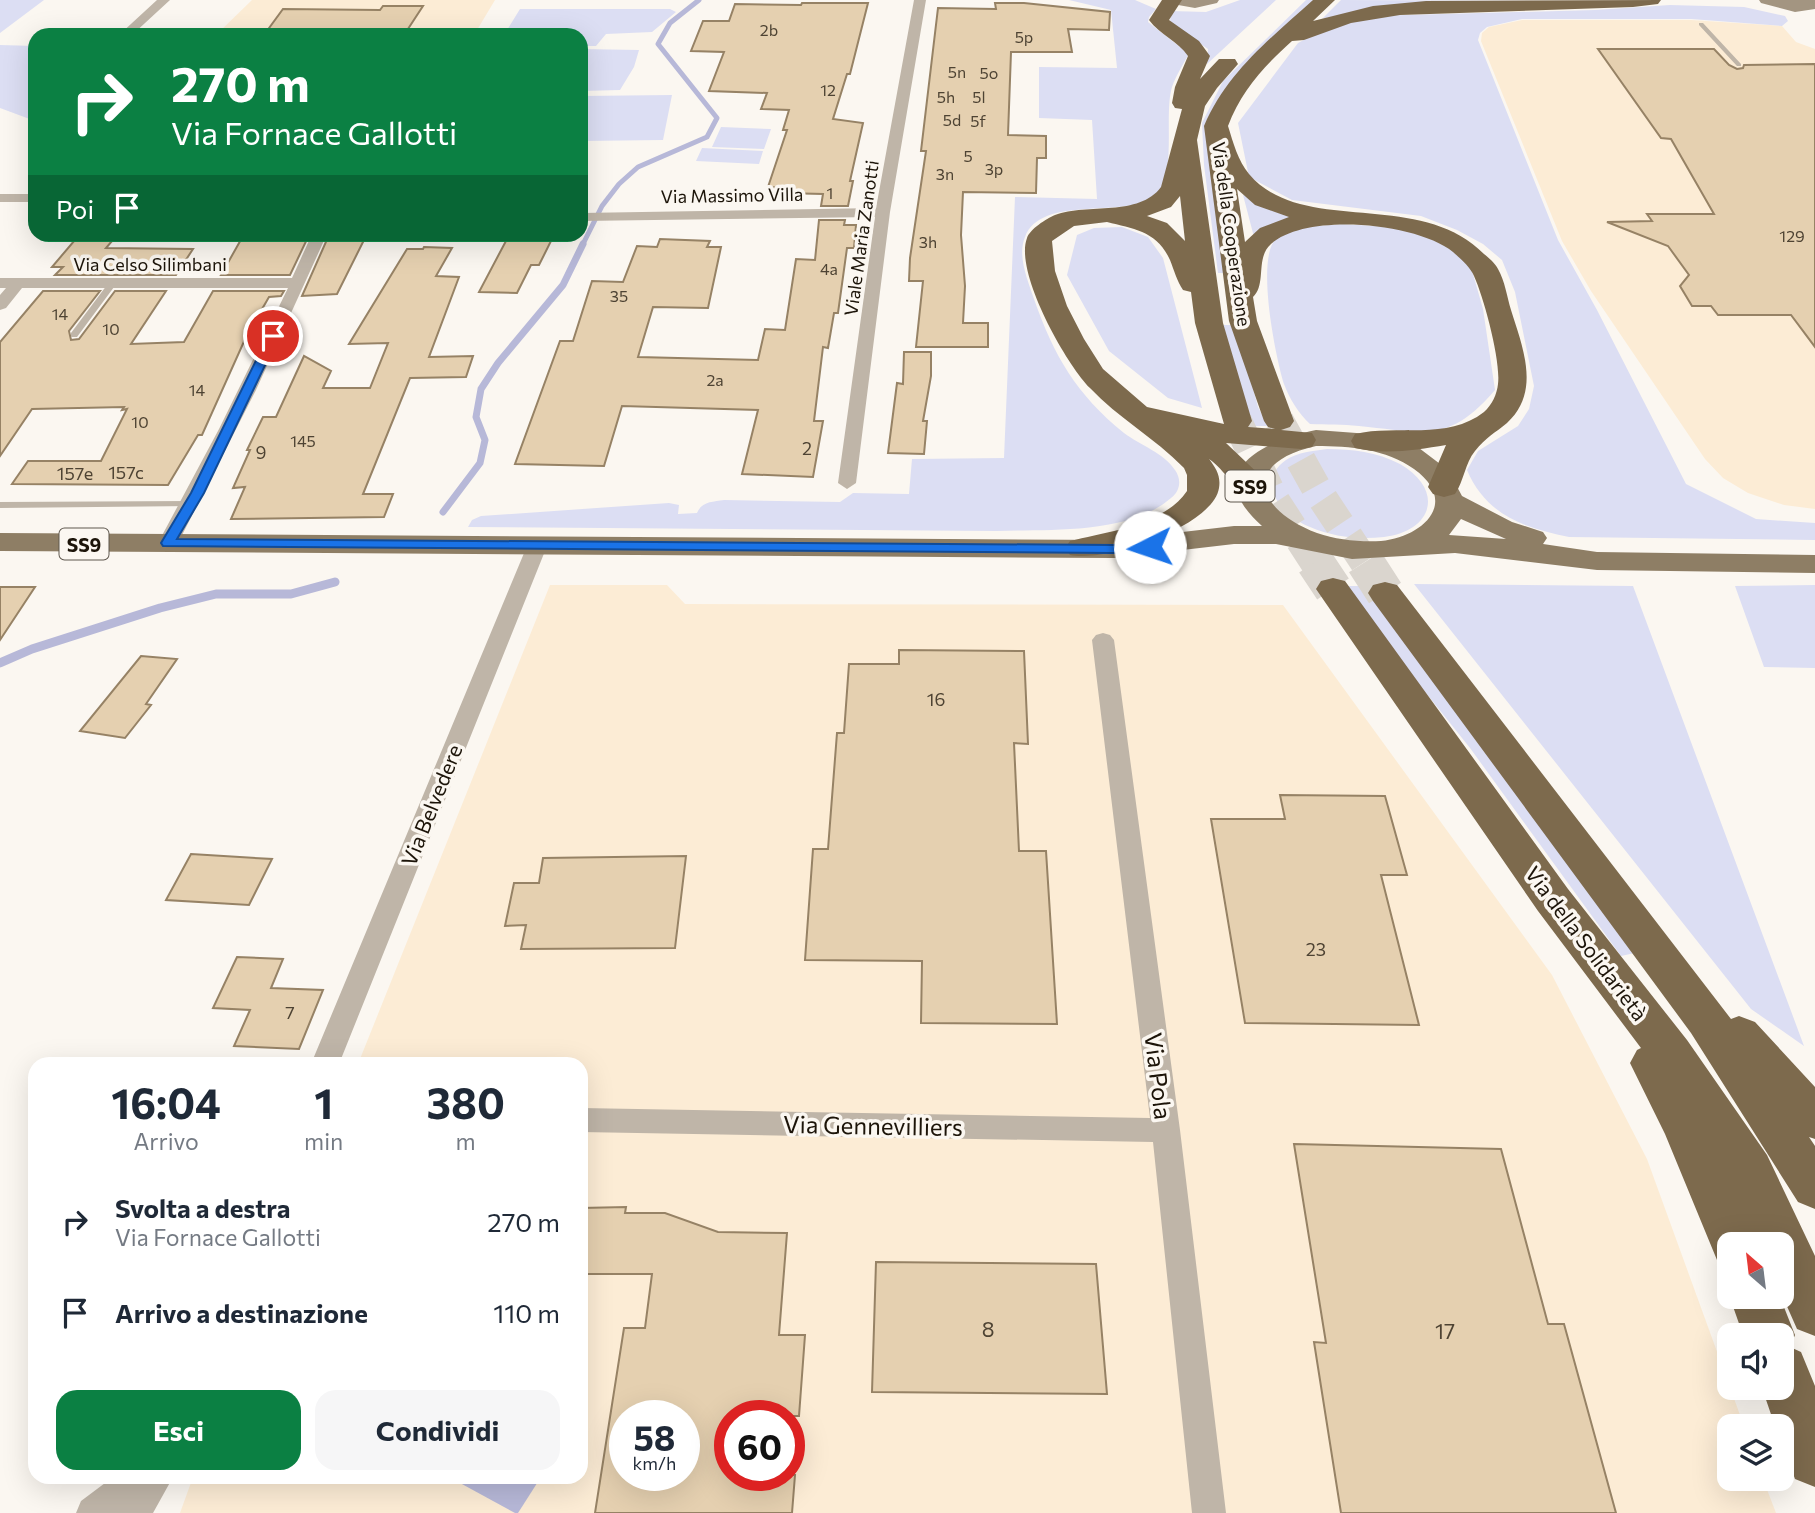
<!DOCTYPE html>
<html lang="it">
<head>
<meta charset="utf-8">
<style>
  body { margin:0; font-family:Commissioner,sans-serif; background:#f6f6f7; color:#1f2937; height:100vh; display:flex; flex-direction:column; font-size:26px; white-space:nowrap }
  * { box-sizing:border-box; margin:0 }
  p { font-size:23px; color:#747a83 }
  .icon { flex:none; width:38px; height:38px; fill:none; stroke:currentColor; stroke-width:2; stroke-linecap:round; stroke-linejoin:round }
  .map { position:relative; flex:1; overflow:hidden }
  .sheet { position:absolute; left:28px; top:1057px; width:560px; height:427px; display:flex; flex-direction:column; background:#fff; border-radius:21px; box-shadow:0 7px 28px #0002 }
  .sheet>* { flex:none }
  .banner { position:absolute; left:28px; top:28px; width:560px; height:214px; border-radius:21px; box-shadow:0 7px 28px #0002; background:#0b8043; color:#fff; overflow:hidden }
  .needle { width:46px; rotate:332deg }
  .fabs { position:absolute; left:1717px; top:1232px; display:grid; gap:14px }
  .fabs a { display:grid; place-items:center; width:77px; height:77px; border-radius:14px; background:#fff; box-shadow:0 7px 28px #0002; font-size:35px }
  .speed { position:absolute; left:609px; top:1400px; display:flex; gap:14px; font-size:35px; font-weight:700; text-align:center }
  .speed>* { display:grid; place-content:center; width:91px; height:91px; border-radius:50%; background:#fff; box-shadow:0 7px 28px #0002; line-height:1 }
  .speed small { font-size:18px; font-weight:400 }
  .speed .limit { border:10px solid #d22; background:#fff; color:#111 }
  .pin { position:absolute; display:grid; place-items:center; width:60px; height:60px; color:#fff; margin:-30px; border:4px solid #fff; border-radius:50%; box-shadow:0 2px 7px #0007 }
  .me { position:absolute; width:77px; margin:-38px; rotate:266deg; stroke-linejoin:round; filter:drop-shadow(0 0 5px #0008) }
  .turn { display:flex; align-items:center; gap:24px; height:147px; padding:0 28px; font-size:32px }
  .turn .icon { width:91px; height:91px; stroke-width:2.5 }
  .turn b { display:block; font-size:49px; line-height:60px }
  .then { display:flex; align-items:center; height:66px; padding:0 28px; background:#0003; gap:14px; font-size:26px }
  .eta { display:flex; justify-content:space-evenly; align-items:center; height:119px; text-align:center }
  .eta b { font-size:42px; font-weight:700; line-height:49px }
  .primary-button { display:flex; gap:14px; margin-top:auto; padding:14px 28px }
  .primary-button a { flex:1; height:80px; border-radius:21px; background:#0b8043; color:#fff; font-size:28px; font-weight:700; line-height:80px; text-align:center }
  .primary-button a+a { background:#f6f6f7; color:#1f2937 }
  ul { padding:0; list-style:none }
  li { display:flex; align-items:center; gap:21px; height:91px; padding:0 28px }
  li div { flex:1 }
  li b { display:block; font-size:26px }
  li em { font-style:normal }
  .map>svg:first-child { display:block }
  .built { fill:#fcecd5; fill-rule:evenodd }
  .green { fill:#dcdef3 }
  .water { fill:#b7b8d8 }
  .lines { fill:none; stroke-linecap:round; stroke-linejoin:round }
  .stream-far2 { stroke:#b7b8d8; stroke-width:5 }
  .stream-far1 { stroke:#b7b8d8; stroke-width:7 }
  .stream { stroke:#b7b8d8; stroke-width:9 }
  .building { fill:#e5d0b0; stroke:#968265; stroke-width:2; fill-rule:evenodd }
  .highway-tunnel-far1 { stroke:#dad5ce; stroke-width:30; stroke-dasharray:30 15; stroke-linecap:butt }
  .highway-tunnel { stroke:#dad5ce; stroke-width:38; stroke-dasharray:38 19; stroke-linecap:butt }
  .lane { fill:#bfb5a8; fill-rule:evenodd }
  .street { fill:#bfb5a8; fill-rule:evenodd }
  .secondary { fill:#a39581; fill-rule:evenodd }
  .primary { fill:#8e7e65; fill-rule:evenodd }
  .highway { fill:#7d6a4d; fill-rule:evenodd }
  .route { fill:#1a73e8; stroke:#114b97; stroke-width:2 }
  .labels { text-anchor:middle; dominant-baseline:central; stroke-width:7; stroke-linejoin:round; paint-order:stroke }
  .far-number-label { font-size:16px; fill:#4e4333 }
  .far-street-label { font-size:18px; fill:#1c1409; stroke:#fbf7f1 }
  .number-label { font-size:18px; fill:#4e4333 }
  .shield { fill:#fbf7f1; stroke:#5f584f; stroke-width:2 }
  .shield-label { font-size:19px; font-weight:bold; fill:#1c1409 }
  .street-label { font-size:21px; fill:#1c1409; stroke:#fbf7f1 }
  .near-number-label { font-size:21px; fill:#4e4333 }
  .near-street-label { font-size:24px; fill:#1c1409; stroke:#fbf7f1 }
</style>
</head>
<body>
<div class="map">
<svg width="1815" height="1513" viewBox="0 0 1815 1513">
  <rect width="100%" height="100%" fill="#fbf7f1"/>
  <path class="built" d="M252,0H495L474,35H216Z
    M1522,20H1691L1782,26L1796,42L1815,49V509L1784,505L1748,493L1723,478L1705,459L1591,291L1562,241L1481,41L1482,33L1489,27Z
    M550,585H667L685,604L1283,605L1552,975L1647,1159L1744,1426H1729V1479H1763L1776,1513H180L193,1477H581V1064H358ZM625,1416H684V1475H625ZM730,1416H789V1475H730Z"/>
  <path class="green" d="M0,0H44L0,33Z
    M1069,0H1135L1156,9L1149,17L1148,22L1189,54C1183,64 1176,76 1172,87C1163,117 1179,180 1152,198C1121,218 1041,195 1025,237C1017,256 1028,281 1034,299C1054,356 1076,394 1124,433C1140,445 1164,453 1175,470C1182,480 1180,491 1171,498C1129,535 1049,529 997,531L468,527L472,520L481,516L669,503L679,505L678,514L697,513C702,501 713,502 724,500L840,502L853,493L909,494L912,459L1004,458L1015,197L1097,199L1092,120L1039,118V67L1117,68L1111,10Z
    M1240,0H1276L1207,64L1208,49L1170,23L1171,11L1206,12Z
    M1306,0H1314L1217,104L1227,273H1218L1204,165L1202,123L1223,81Z
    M1341,0L1572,1L1379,7L1322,19Z
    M1670,5L1744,7L1785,16L1788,21L1782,26L1691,19H1522L1487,27L1480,33L1478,40L1558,240L1597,310L1686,484L1756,519L1815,523V540L1569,537C1524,528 1486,515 1467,470L1478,451L1518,426L1529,409L1534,386L1515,292L1502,260L1483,244L1457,230L1421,216L1292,200L1249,177L1238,123L1298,43L1330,26L1368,16L1595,10Z
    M520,9H670L676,12L652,32L606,34L596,46H581V35H504Z
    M0,45L35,46V121L0,108Z
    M581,49L639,50L634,67L620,90L581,91Z
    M672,95L663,140L581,141V96Z
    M721,127L771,129L764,149L712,147Z
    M702,148L763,151L759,164L696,161Z
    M1243,195L1276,208L1307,217L1254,237Z
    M1342,224L1408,228L1454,249L1471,267L1483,309L1495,390C1448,445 1423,432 1359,426C1343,424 1326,425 1310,424C1299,414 1289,398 1284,384C1276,359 1254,253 1278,237C1296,225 1322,226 1342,224Z
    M1122,227L1148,237L1163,258L1202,408L1168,398L1109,351L1067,275L1077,235L1094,228Z
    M1223,325H1236L1258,407L1268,426H1255L1244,407Z
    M1327,449C1352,449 1377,452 1400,464C1445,490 1433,531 1384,537C1359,540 1334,537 1310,527C1284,517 1253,483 1286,460C1298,452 1313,451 1327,449Z
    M1414,584L1633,586L1804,1046L1751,1009Z
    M1815,585V668L1764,667L1735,586Z
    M1344,586H1371L1389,615L1639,952L1621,956L1470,748L1366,618Z"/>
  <path class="water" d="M449,1477H541L518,1513H515Z"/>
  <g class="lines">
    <path class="stream-far2" d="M582,246L602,206L619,184L638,167L707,137L717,118L658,44L670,23L699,0"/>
    <path class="stream-far1" d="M443,512L480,463L485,440L476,417L481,389L498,363L563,285L583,244"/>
    <path class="stream" d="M0,663L32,649L160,608L216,594H291L335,582"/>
  </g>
  <path class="building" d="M802,3H868L850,74H847L833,119L863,123L850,181H853L848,206H821L823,194L783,193L785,188L768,187L787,130H783L789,110L761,109L767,93L709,91L724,52L691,51L703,21H729L735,4L801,5Z
    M995,3H1024L1110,12L1109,30L1068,29L1072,52H1011L1008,135L1046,136V158H1037L1036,193L963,192L961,235L965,286L963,323H988V347H916L923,281H909L910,258L926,151H921L938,8L996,9Z
    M383,6H423L404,35H264L283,9L380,10Z
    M1598,49H1714L1729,65L1737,69L1743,68L1744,65L1815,64V347L1791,315H1718L1711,306H1692L1680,286L1689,275L1668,246L1607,222L1652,221L1647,214H1714L1671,139L1661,138Z
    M819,220H845L844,225H856L854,248H847L838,313H834L828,348L823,347L814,421H823L813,477L742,474L758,410L622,406L604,466L515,464L560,341H573L592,281L623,282L637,246L657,247L660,239L710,241L707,247H721L708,308L653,307L638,357L758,360L765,329L785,330L796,259L815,260Z
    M80,234H118L106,248L193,249L176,275H55L63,267H52Z
    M367,234L337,294L302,296L329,235Z
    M309,235L290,275H221L243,236Z
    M507,239L551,241L539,265H531L517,293L479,292Z
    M424,247L452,248L436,276L459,277L429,357L473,356L466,377L410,378L363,494H393L384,517L231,519L245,487L233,488L250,450H247L263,417H276L304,356L331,371L323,388H370L388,343L349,344L407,249H423Z
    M43,291H100L69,331L71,340L79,339L115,291H166L131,344L184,342L213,291H284L281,296L269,297L246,337L202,435H198L168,485L12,484L28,461H101L127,409L122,410L124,407L32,409L0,456V342Z
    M904,352H931V376L923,421H927L924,454L888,453L897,383L903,384Z
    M0,587H35L0,640Z
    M899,650L1024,651L1028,744L1014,743L1019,851H1046L1057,1024L921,1023L922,961L805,960L813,849H828L837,733H844L849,664H899Z
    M141,656L177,659L146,704L151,705L125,738L80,731Z
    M1280,795L1385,796L1407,875H1381L1419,1025L1245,1023L1211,819H1285Z
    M191,854L272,859L249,905L166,900Z
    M686,856L675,948L521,949L526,925L505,926L514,883H539L543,858Z
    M237,957L283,959L271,988L323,990L299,1049L234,1046L250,1010L213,1008Z
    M1294,1144L1501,1149L1548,1324H1564L1616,1513H1341L1314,1342L1326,1343Z
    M626,1207L625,1213H665L718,1232L787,1233L779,1335H805L799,1416H730V1475H795L792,1513H595L624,1328H645L652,1274H581V1208ZM625,1416H684V1475H625Z
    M876,1262L1096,1264L1107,1394L872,1392Z"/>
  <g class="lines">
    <path class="highway-tunnel-far1" d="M1237,421L1273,498L1316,564
      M1279,421L1319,493L1366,564"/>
    <path class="highway-tunnel" d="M1315,562L1333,589
      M1365,562L1385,593"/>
    <path class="lane" d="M1699,23H1703L1741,64V66H1737L1699,25Z
      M110,281L117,283L77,337H71V333Z
      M190,501L194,504L193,506L0,508V502Z"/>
    <path class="street" d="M157,0H170L132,35H119Z
      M914,0H926L890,212L856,483L847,489L838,483L875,217L581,221V213L876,208Z
      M0,194H35V202H0Z
      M312,234H327L256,390L178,543L175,547H161L158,543L219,429L288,288H22L6,308L0,310V295L6,288H0V278H292Z
      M537,540L544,542L547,546L339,1064H311L527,546L530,542Z
      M1103,633L1110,635L1114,640L1180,1130L1226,1513H1192L1153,1142L581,1132V1108L1150,1118L1092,640L1096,635Z
      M113,1477H173L153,1513H76L81,1501Z"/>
    <path class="secondary" d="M1165,0H1219L1217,3L1195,8L1167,3Z
      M1759,0H1815V9L1795,12L1761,3Z"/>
    <path class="primary" d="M1316,430L1370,434L1419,448L1448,470L1462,496L1512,522L1543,532L1547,538L1543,544L1597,552L1815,555V573L1597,570L1455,553L1352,559L1276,544H1234L1114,558L0,551V533L1114,540L1234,526H1262C1200,471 1263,441 1316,430ZM1316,446C1350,446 1386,449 1414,469C1460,502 1423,537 1381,541C1359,542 1337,540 1317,533C1256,510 1240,463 1316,446ZM1461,519L1506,539L1449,535Z"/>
    <path class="highway" d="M1162,0H1182L1169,20L1199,41L1210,56L1200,79L1219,59H1235L1238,64L1217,88L1205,106L1197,140L1223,323L1252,421L1248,427L1275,429L1268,427L1264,421L1229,321L1204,126C1227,72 1271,38 1313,0H1335L1313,21L1373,6L1426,1L1661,0L1658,4L1633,7L1400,15L1351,23L1304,40L1292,41C1264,66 1241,91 1228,126C1233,142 1238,161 1249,174C1302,237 1419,188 1484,254C1489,258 1495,263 1498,269C1505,281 1507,297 1511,310C1523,348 1541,392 1507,423C1495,433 1486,437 1475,451C1465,463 1464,481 1455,494L1444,497L1433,494L1428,487L1446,445C1417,450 1384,455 1355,448L1351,441L1355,434C1397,424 1447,441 1484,412C1492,405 1497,394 1498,384C1501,361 1484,298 1474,276C1471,268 1460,258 1453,252C1417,223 1307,212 1271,244C1255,258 1267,284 1253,297L1257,321L1294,421L1290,427L1281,430L1312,433L1316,440L1312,447L1301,449L1226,443L1266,481L1261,488C1233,495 1229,473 1209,459C1216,468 1221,476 1219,488C1213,527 1103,563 1070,555L1065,548L1070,541C1107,532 1164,525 1187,491V475L1184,468C1155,438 1118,418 1090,388C1066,364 1014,272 1027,238C1030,229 1046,219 1055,215C1088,203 1139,217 1161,187L1182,109L1175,108L1172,103L1175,87L1188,56C1178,41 1160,35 1149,20ZM1237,189L1255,205L1289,217L1260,228L1245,242ZM1180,196L1185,241L1167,223L1147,216L1171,207ZM1107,222C1134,229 1157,231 1170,260C1174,270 1177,281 1183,290L1191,292L1195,323L1224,424L1147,407L1103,369L1084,339L1067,306L1055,271L1052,241L1074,226Z
      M1333,578L1345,581L1568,889L1687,1040L1767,1155L1815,1256V1336L1797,1329L1782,1295V1244H1729V1265L1717,1260L1665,1134L1630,1063L1637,1050L1641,1048L1538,911L1316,589L1321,581Z
      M1385,582L1397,585L1731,1019L1739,1016L1755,1022L1815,1087V1139L1809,1137L1815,1146V1209L1798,1202L1691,1033L1373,601L1368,593L1373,585Z
      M1729,1295L1780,1297L1795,1335L1790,1347L1801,1352L1815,1386V1487L1795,1479L1782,1443V1426H1775L1762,1388H1782V1335H1743Z"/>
  </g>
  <path class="route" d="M273,333L279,336L204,493L177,539L1114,545L1150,542L1157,547L1150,551L1114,553L163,546L161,543L191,493L268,336Z"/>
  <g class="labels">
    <g class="far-number-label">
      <text x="769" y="29">2b</text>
      <text x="1024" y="36">5p</text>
      <text x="957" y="71">5n</text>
      <text x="989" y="72">5o</text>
      <text x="828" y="89">12</text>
      <text x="946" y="96">5h</text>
      <text x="979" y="96">5l</text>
      <text x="952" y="119">5d</text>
      <text x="978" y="120">5f</text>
      <text x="968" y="155">5</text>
      <text x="994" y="168">3p</text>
      <text x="945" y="173">3n</text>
      <text x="830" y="192">1</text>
      <text x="1792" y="235">129</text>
      <text x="928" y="241">3h</text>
      <text x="829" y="268">4a</text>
      <text x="619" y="295">35</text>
      <text x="60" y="313">14</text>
      <text x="111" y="328">10</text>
      <text x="715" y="379">2a</text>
      <text x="197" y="389">14</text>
      <text x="140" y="421">10</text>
      <text x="303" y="440">145</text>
    </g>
    <g class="far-street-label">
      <text transform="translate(732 195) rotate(-1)">Via Massimo Villa</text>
      <text transform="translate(1232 234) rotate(82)">Via della Cooperazione</text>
      <text transform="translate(861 238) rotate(-82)">Viale Maria Zanotti</text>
      <text x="150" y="264">Via Celso Silimbani</text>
    </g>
    <g class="number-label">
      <text x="807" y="448">2</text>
      <text x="261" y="452">9</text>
      <text x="126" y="472">157c</text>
      <text x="75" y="473">157e</text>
      <text x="936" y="699">16</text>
      <text x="1316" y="949">23</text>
      <text x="290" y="1012">7</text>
    </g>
    <g class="shield">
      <rect x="1225.5" y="470.5" width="49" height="31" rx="5"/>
      <rect x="59.5" y="528.5" width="49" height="31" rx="5"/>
    </g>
    <g class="shield-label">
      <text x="1250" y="486">SS9</text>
      <text x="84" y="544">SS9</text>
    </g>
    <g class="street-label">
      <text transform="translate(431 805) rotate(-68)">Via Belvedere</text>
      <text transform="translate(1587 943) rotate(53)">Via della Solidarietà</text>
    </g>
    <g class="near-number-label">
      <text x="988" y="1328">8</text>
      <text x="1445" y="1330">17</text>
    </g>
    <g class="near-street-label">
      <text transform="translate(1159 1076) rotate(83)">Via Pola</text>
      <text transform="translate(873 1125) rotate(1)">Via Gennevilliers</text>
    </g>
  </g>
</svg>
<div class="fabs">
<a><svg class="needle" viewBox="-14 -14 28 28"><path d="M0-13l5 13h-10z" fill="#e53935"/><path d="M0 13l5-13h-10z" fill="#747a83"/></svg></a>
<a><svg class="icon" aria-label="sound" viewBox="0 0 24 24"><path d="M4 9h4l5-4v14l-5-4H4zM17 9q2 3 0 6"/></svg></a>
<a><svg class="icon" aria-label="layers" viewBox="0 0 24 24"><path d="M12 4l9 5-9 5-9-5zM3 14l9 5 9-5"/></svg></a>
</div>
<div class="speed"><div>58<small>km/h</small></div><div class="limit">60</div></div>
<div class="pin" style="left:273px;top:336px;background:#d93025"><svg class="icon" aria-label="arrive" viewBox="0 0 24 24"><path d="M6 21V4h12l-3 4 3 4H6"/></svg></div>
<svg class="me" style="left:1150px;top:547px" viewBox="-20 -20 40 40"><circle r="19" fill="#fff"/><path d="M0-13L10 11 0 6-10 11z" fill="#1a73e8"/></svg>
<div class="banner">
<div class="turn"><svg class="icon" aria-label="right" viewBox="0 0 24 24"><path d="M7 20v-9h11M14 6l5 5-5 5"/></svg><div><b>270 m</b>Via Fornace Gallotti</div></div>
<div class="then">Poi<svg class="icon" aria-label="arrive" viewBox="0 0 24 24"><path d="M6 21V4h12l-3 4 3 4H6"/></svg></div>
</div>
<section class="sheet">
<div class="eta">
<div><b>16:04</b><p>Arrivo</p></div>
<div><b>1</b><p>min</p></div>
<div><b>380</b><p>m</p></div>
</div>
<ul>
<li><svg class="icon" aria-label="right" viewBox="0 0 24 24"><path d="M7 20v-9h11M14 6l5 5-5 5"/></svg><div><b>Svolta a destra</b><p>Via Fornace Gallotti</p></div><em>270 m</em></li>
<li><svg class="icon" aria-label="arrive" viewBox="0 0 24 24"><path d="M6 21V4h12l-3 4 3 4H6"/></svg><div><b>Arrivo a destinazione</b></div><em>110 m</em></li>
</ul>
<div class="primary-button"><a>Esci</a><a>Condividi</a></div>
</section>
</div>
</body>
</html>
